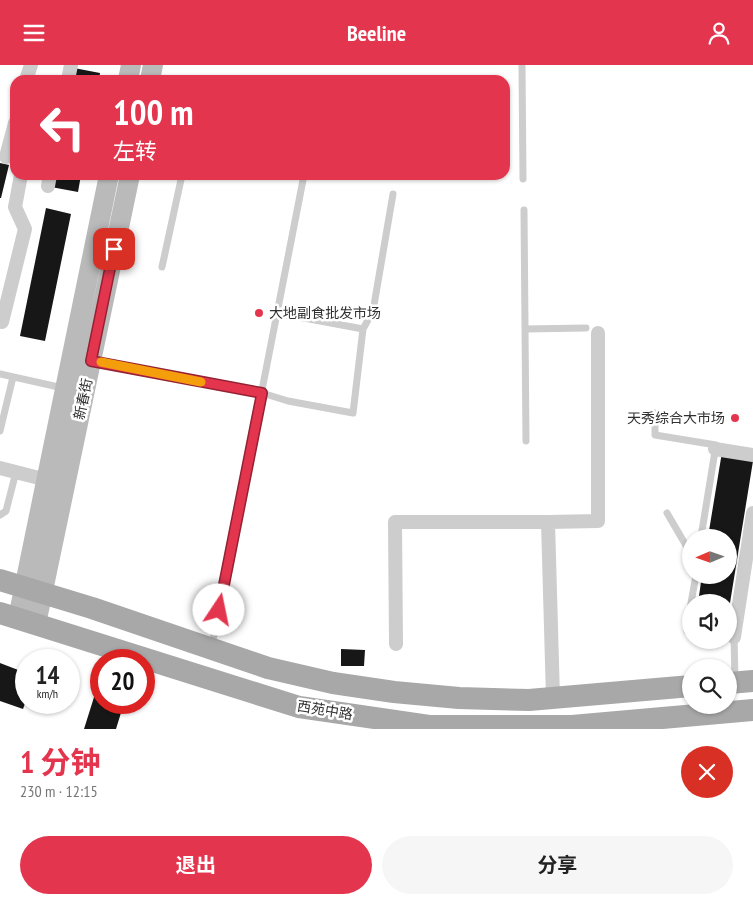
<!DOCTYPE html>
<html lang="zh">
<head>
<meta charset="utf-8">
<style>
  body { margin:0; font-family:"PT Sans Narrow","Noto Sans SC",sans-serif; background:#f6f6f6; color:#222; height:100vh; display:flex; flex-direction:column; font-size:19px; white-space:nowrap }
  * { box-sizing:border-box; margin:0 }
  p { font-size:16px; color:#767676 }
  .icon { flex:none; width:28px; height:28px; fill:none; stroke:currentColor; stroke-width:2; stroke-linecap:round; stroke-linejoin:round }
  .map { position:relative; height:664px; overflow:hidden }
  .drawer { display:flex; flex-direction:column; background:#fff; flex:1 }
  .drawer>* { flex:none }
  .guide { position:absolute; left:10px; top:10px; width:500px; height:105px; border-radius:15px; box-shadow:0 1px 4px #0004; background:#e4354e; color:#fff; overflow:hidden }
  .needle { width:32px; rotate:268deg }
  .fabs { position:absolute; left:682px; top:464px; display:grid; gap:10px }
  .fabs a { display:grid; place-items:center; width:55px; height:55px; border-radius:50%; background:#fff; box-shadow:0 1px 4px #0004; font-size:25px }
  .speed { position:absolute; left:15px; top:584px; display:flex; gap:10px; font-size:25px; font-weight:700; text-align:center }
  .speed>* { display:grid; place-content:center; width:65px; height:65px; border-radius:50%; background:#fff; box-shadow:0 1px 4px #0004; line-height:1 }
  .speed small { font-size:12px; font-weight:400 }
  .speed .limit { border:8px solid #d22; background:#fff; color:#111 }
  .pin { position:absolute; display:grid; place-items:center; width:42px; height:42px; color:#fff; margin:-21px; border-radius:10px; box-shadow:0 2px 8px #0006 }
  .me { position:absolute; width:55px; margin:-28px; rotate:11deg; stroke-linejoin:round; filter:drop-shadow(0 0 4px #0008) }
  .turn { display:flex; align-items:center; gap:18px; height:105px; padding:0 20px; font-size:22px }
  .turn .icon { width:65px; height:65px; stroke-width:2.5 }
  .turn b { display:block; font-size:35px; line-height:42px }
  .round { display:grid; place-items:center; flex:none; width:52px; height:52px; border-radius:26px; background:#f6f6f6 }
  .head { display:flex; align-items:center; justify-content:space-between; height:85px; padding:0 20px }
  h1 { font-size:30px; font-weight:700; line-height:38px; color:#e4354e }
  .button { display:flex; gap:10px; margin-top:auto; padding:10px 20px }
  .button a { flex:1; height:58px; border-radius:30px; background:#e4354e; color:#fff; font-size:20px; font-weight:700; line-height:58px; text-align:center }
  .button a+a { background:#f6f6f6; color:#222 }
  header { display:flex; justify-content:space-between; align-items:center; height:65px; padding:0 20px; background:#e4354e; color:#fff; font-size:22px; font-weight:700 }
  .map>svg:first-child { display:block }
  .building { fill:#171717 }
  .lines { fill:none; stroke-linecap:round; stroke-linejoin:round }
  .lane { stroke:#cdcdcd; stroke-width:7 }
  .street { stroke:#cdcdcd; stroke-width:14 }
  .secondary { stroke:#bababa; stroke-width:20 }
  .primary { stroke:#a8a8a8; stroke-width:22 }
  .route-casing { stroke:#942233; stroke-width:12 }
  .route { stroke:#e4354e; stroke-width:9 }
  .slow { stroke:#f59e0b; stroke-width:9 }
  .poi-dot { fill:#e4354e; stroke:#fff; stroke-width:2 }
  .labels { text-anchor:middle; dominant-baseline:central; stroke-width:5; stroke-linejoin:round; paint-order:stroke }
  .poi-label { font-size:14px; fill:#303030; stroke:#fff; text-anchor:start }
  .street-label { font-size:14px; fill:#303030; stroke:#fff }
</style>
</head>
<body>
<header><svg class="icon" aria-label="menu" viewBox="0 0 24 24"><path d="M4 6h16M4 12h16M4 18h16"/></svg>Beeline<svg class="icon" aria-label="person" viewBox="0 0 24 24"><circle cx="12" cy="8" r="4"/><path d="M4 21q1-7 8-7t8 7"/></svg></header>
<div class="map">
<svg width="753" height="664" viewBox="0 0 753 664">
  <rect width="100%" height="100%" fill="#fff"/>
  <path class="building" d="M74,3L100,8L99,15H72Z
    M0,98L9,100L1,133H0Z
    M54,110H81L78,127L51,122Z
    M46,143L71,149L45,276L20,271Z
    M722,387L753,396L730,538H698L702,510H729V472H708Z
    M341,584L365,585L364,601H341Z
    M0,598L26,608V636L23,644L0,636Z
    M95,629L101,631V638H124L116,664H84Z"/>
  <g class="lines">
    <path class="lane" d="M522,0L523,114
      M524,145L526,376
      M162,202L182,110
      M363,264L373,246L393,129
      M525,264L586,263
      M94,296L262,328L288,336L353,348L363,264L277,248
      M0,309L63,323
      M655,348V370L716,380L701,472
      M0,366L13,312
      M667,448L691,489
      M0,450L6,446L16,407
      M691,538L687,566H691
      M691,538L696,510
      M732,572H734L735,614
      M212,581L304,110"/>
    <path class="street" d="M26,15L31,0
      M68,15L71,0
      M6,92L15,58
      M48,121L50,110
      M2,257L25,164L15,142L21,110
      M715,384L753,390
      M0,403L47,415
      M548,457L598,456V268
      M734,572L753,448
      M396,579L395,457H548L553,633"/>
    <path class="secondary" d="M128,15L131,0
      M150,15L153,0
      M18,553L109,110
      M36,559L130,110"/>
    <path class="primary" d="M0,515L92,543L268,603L333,618L394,627L459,633L529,635L691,621
      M0,548L299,642L429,661H572L753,645
      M729,618L753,616"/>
  </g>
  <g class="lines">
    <g class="route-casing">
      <path id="route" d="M114,184L91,296L262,328L219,545"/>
    </g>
    <use href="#route" class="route"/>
    <path class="slow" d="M101,297L201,317"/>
  </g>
  <g class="poi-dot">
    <circle cx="259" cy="248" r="5"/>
    <circle cx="735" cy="353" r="5"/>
  </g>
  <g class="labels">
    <g class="poi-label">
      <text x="269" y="248">大地副食批发市场</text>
      <text x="725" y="353" text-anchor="end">天秀综合大市场</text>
    </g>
    <g class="street-label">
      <text transform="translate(83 334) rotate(-78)">新春街</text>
      <text transform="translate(325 645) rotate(9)">西苑中路</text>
    </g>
  </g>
</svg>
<div class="fabs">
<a><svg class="needle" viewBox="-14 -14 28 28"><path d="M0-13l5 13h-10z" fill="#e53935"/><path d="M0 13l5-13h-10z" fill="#767676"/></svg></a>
<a><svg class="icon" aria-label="sound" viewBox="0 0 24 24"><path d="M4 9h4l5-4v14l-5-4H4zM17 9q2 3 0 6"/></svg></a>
<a><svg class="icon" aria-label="search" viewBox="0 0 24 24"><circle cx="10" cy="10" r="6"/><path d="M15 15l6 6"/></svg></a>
</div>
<div class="speed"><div>14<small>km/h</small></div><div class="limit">20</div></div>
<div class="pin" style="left:114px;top:184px;background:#d93025"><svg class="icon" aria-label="arrive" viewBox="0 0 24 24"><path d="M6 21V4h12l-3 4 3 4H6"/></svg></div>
<svg class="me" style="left:219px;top:545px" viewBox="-20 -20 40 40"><circle r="19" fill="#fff"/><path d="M0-13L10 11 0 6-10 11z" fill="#e4354e"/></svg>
<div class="guide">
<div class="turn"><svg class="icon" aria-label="left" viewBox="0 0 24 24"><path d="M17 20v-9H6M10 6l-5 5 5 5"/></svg><div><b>100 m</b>左转</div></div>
</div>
</div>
<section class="drawer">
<div class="head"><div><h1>1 分钟</h1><p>230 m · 12:15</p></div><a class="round" style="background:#d93025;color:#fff"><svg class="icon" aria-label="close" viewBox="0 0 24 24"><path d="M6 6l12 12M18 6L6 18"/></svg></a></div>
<div class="button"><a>退出</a><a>分享</a></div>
</section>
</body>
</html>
